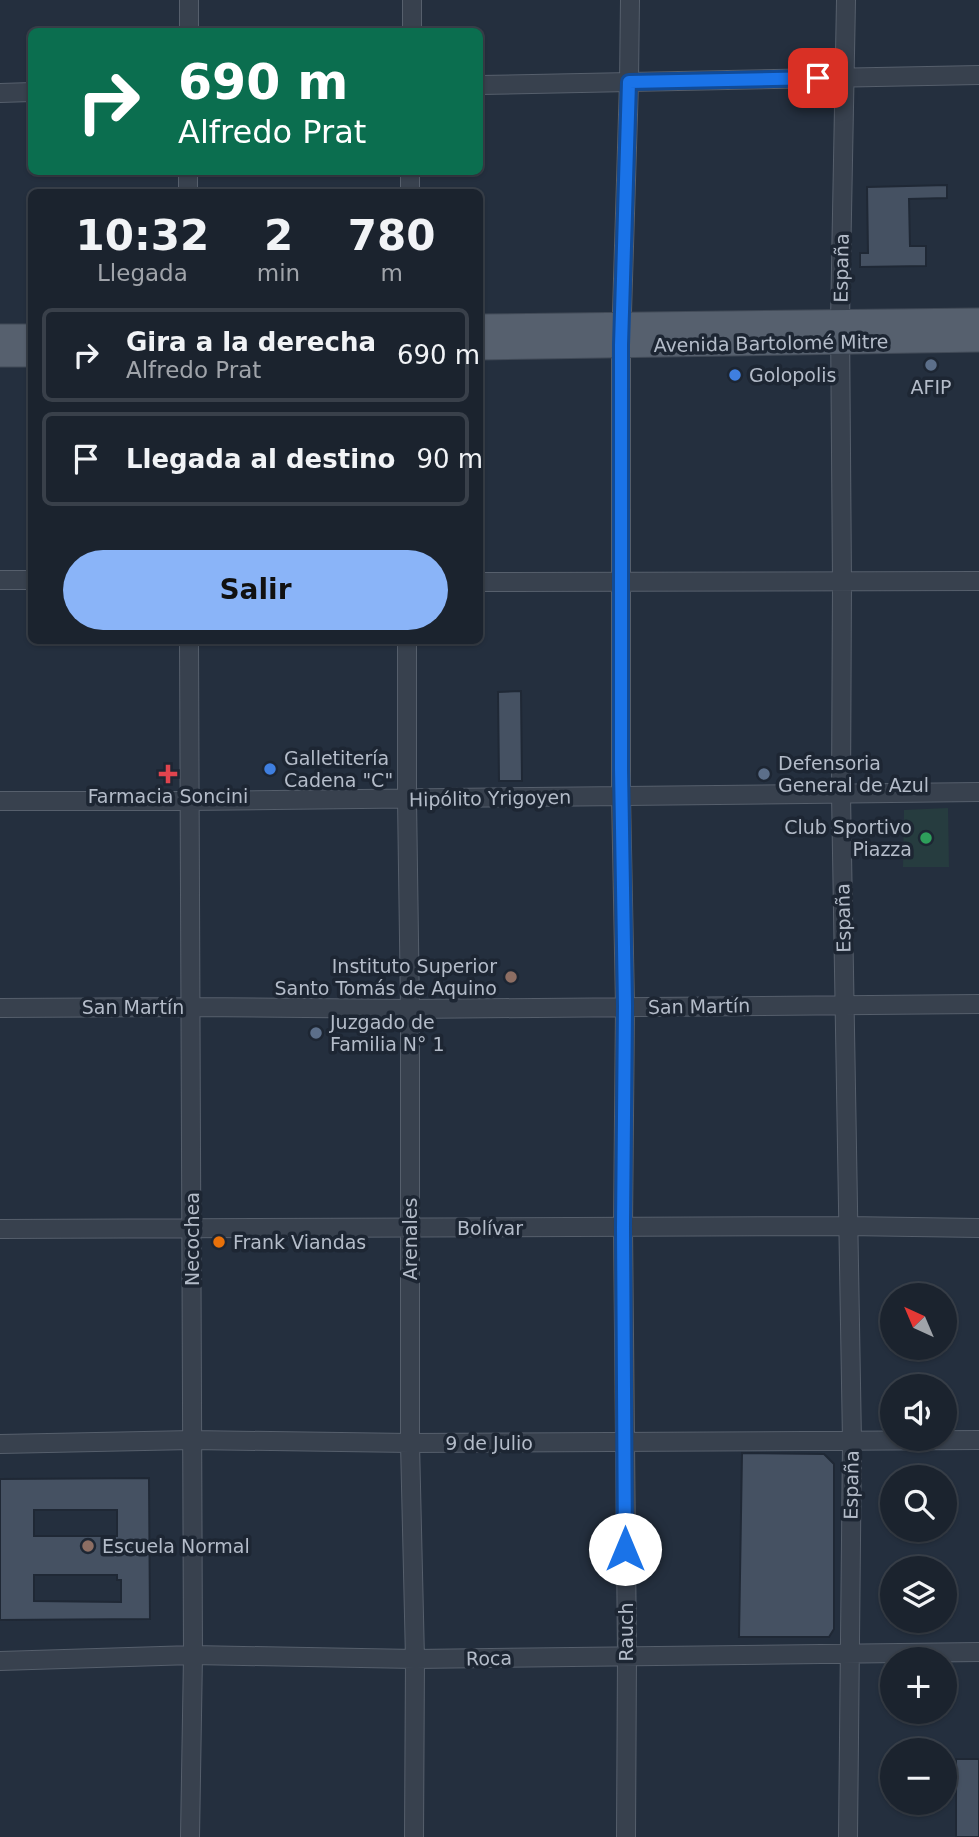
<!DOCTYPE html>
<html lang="es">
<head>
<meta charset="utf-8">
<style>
  body { margin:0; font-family:"DejaVu Sans",sans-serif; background:#242b36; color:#f1f3f6; height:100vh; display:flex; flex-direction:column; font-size:26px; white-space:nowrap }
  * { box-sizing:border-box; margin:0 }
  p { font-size:23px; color:#a0a4aa }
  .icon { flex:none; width:38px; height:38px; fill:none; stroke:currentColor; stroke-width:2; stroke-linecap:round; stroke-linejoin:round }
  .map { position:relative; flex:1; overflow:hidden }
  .sheet { position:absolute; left:28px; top:189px; width:455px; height:455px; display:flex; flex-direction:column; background:#1b232e; border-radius:10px; box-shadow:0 2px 5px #0004,0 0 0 2px #39404a }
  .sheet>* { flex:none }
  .hud { position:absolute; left:28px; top:28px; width:455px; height:147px; border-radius:10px; box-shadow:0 2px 5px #0004,0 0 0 2px #39404a; background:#0b6e4f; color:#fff; overflow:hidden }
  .needle { width:46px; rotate:316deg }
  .fabs { position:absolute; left:880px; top:1283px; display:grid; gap:14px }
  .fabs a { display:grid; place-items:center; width:77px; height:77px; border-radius:50%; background:#1b232e; box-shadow:0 2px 5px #0004,0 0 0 2px #39404a; font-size:35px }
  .pin { position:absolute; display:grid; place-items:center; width:60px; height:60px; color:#fff; margin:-30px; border-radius:14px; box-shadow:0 4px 10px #0006 }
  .me { position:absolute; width:77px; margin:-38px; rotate:0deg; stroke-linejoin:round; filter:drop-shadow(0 0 5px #0008) }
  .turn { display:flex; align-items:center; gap:24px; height:147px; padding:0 35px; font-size:32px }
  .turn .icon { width:91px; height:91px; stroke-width:2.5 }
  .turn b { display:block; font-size:49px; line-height:60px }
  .eta { display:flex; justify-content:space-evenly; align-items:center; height:119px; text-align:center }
  .eta b { font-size:42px; font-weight:800; line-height:49px }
  .primary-button { display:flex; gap:14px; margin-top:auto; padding:14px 35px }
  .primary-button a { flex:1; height:80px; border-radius:42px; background:#8ab4f8; color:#111; font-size:28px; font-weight:800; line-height:80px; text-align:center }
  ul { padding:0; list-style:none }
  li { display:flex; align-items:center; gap:21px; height:94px; margin:0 14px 10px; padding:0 21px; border:4px solid #39404a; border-radius:10px }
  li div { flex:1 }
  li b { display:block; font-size:26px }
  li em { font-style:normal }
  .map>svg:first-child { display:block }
  .green { fill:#263c3f }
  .building { fill:#455162; stroke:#1f2835; stroke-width:2; fill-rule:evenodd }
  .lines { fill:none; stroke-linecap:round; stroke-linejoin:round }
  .minor-casing { stroke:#565f6c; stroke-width:20 }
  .major-casing { stroke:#414a57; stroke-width:25 }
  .minor { stroke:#38414e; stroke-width:18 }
  .major { stroke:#56606e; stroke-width:23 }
  .route-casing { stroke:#114b97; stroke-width:18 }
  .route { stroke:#1a73e8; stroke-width:12 }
  .service-dot { fill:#5c6f8a; stroke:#1d2633; stroke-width:2.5 }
  .shop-dot { fill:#3f7fe0; stroke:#1d2633; stroke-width:2.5 }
  .health-dot { fill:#e0444e; stroke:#1d2633; stroke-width:2.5 }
  .leisure-dot { fill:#2e9e5b; stroke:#1d2633; stroke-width:2.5 }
  .education-dot { fill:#8d6e63; stroke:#1d2633; stroke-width:2.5 }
  .food-dot { fill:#e8710a; stroke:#1d2633; stroke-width:2.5 }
  .labels { text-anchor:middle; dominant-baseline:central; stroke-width:7; stroke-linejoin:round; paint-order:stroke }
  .street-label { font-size:19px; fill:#b4bcc9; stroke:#1d2633 }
  .poi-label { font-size:19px; fill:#b4bcc9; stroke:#1d2633; text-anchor:start }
</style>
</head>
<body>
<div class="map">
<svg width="979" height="1837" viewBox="0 0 979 1837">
  <rect width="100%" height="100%" fill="#242f3e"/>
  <path class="green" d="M948,808L949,867H903L904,810Z"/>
  <path class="building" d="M947,185V198L909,199L910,246H926V266L860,267V253H868L867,187Z
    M521,691L522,781H499L498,692Z
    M742,1453L824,1454L834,1464V1629L829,1637H739Z
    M149,1478L150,1619L0,1620V1479ZM34,1510H117V1536H34ZM34,1575H117V1580H121V1602L34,1601Z
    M956,1759H979V1837H956Z"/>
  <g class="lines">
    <g class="minor-casing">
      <path id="minor" d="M412,0V32
        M846,0L840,321L842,582L841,794L852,1442L848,1837
        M189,32V0
        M480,85L979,75
        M0,93L32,92
        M188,172V192
        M410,192V172
        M0,580H32
        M480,582L979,581
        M189,640L193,1655L190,1837
        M407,640V799L410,1009V1443L415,1659L414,1837
        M0,801H188L979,792
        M0,1008L191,1007L410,1009L979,1004
        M0,1229L847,1226L979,1228
        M0,1444L192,1440L410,1443L979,1440
        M0,1661L193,1655L415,1659L979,1652
        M626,1837L627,1655L623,1227L625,1006L621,795V345L629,82L630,0"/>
    </g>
    <g class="major-casing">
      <path id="major" d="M480,326L979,320
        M0,336H32
        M480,348L979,340
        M0,355H32"/>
    </g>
    <use href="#minor" class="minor"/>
    <use href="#major" class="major"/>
  </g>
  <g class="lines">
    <g class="route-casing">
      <path id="route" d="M625,1549L623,1227L625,1006L621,769V345L629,82L818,78"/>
    </g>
    <use href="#route" class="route"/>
  </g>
  <g class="service-dot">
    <circle cx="931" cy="365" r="7"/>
    <circle cx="764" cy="774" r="7"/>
    <circle cx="316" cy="1033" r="7"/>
  </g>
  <g class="shop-dot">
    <circle cx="735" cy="375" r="7"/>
    <circle cx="270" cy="769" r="7"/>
  </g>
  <path class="health-dot" d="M164.5 763.5h7v7h7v7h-7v7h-7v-7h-7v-7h7z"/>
  <circle class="leisure-dot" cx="926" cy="838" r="7"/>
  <g class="education-dot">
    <circle cx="511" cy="977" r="7"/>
    <circle cx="88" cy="1546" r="7"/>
  </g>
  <circle class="food-dot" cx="219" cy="1242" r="7"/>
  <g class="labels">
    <g class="street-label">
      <text transform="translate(841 268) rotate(-89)">España</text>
      <text transform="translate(771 343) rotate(-1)">Avenida Bartolomé Mitre</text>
      <text transform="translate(490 798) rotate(-1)">Hipólito Yrigoyen</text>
      <text transform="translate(843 918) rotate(-91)">España</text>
      <text transform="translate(699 1006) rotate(-1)">San Martín</text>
      <text x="133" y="1007">San Martín</text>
      <text x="490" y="1228">Bolívar</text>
      <text transform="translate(192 1239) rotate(-90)">Necochea</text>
      <text transform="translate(410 1239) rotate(-90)">Arenales</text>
      <text x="489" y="1443">9 de Julio</text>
      <text transform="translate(851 1485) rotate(-89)">España</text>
      <text transform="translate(626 1632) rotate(-90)">Rauch</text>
      <text transform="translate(489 1658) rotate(-1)">Roca</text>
    </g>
    <g class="poi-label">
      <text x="749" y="375">Golopolis</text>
      <text x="931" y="387" text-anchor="middle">AFIP</text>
      <text x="284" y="758">Galletitería<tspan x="284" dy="22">Cadena "C"</tspan></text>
      <text x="778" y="763">Defensoria<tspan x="778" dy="22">General de Azul</tspan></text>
      <text x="168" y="796" text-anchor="middle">Farmacia Soncini</text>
      <text x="912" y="827" text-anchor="end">Club Sportivo<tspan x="912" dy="22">Piazza</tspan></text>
      <text x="497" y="966" text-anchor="end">Instituto Superior<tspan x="497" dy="22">Santo Tomás de Aquino</tspan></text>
      <text x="330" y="1022">Juzgado de<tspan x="330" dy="22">Familia N° 1</tspan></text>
      <text x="233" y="1242">Frank Viandas</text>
      <text x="102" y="1546">Escuela Normal</text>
    </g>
  </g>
</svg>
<div class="fabs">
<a><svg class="needle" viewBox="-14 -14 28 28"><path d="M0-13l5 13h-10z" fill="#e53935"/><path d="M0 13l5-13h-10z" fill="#a0a4aa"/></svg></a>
<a><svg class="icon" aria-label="sound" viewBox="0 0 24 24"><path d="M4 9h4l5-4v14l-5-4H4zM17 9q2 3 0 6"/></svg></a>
<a><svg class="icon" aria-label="search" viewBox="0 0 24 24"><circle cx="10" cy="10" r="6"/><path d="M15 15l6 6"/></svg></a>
<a><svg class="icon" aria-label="layers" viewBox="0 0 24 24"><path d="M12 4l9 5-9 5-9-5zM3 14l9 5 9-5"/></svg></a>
<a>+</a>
<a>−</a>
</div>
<div class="pin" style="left:818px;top:78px;background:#d93025"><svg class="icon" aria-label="arrive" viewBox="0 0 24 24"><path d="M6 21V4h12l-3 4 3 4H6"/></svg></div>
<svg class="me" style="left:625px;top:1549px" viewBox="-20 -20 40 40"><circle r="19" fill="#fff"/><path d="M0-13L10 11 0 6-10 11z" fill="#1a73e8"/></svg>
<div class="hud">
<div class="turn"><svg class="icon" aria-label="right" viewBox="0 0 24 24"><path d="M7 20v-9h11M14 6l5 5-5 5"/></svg><div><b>690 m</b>Alfredo Prat</div></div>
</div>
<section class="sheet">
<div class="eta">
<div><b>10:32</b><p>Llegada</p></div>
<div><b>2</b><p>min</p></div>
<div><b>780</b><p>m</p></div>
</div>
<ul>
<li><svg class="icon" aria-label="right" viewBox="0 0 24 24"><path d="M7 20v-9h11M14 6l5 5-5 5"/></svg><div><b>Gira a la derecha</b><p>Alfredo Prat</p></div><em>690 m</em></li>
<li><svg class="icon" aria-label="arrive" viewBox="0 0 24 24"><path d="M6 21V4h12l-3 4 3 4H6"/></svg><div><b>Llegada al destino</b></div><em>90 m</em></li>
</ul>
<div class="primary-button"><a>Salir</a></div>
</section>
</div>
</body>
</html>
